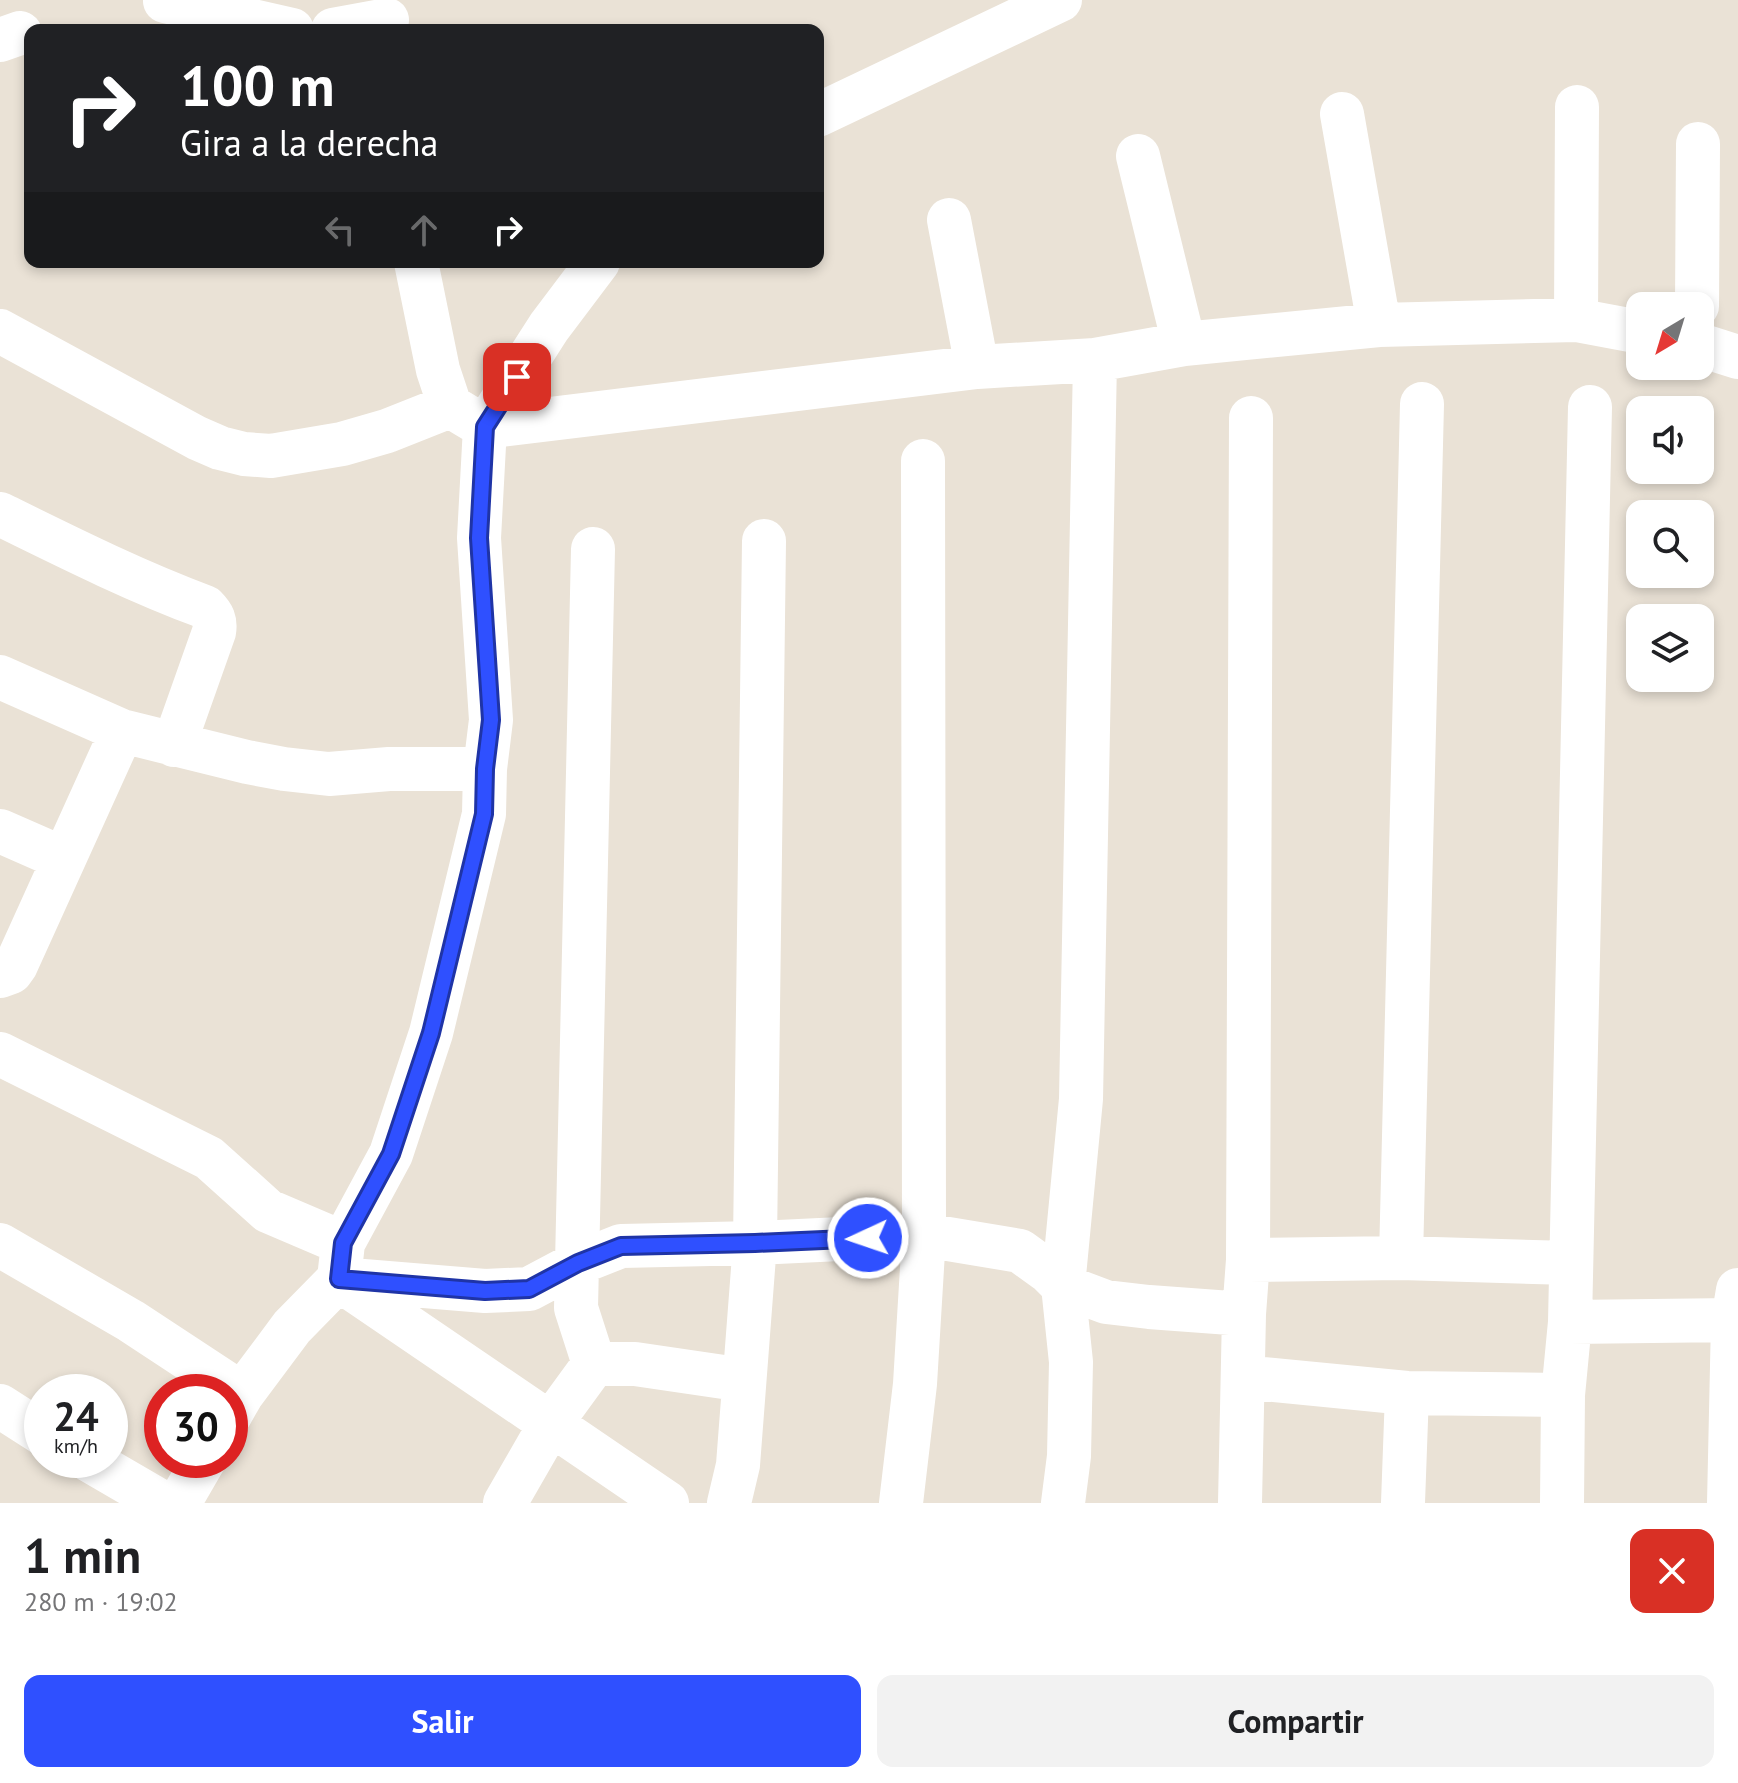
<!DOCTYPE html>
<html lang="es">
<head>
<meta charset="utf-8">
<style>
  body { margin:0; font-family:"PT Sans",sans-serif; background:#f2f2f2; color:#202124; height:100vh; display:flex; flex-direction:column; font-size:30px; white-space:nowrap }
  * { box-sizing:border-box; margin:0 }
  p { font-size:26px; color:#757577 }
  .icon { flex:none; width:44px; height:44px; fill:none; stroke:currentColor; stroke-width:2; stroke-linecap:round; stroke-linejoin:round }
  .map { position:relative; height:1503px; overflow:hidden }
  .drawer { display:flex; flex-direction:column; background:#fff; flex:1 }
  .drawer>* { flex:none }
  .guide { position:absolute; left:24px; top:24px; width:800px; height:244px; border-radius:16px; box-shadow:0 4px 12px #0003; background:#202124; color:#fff; overflow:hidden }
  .needle { width:52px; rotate:218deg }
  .fabs { position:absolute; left:1626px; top:292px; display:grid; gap:16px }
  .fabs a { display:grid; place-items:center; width:88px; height:88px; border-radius:16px; background:#fff; box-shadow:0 4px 12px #0003; font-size:40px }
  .speed { position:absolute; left:24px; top:1374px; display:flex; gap:16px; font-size:40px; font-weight:700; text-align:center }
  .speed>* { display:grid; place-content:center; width:104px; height:104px; border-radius:50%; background:#fff; box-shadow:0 4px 12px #0003; line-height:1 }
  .speed small { font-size:20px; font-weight:400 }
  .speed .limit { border:12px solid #d22; background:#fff; color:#111 }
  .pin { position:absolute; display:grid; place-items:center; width:68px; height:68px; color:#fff; margin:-34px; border-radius:16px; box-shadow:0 4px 12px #0006 }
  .me { position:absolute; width:88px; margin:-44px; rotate:267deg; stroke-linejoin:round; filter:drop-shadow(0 0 6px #0008) }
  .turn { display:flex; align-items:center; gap:28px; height:168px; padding:0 24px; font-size:36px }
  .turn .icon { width:104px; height:104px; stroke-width:2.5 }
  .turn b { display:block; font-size:56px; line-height:68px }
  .lanes { display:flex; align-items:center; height:76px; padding:0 24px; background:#0003; justify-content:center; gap:40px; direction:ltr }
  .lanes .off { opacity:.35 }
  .round { display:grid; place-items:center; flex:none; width:84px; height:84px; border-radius:16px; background:#f2f2f2 }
  .headline { display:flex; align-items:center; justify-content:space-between; height:136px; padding:0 24px }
  h1 { font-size:48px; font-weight:700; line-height:60px }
  .cta { display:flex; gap:16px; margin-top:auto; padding:16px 24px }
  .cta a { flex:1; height:92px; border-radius:16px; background:#2f50ff; color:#fff; font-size:32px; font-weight:700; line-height:92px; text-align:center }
  .cta a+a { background:#f2f2f2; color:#202124 }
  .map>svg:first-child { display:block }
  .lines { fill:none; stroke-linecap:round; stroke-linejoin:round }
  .minor { stroke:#fff; stroke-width:44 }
  .route-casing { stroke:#1f34a6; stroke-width:20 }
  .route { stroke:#2f50ff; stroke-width:14 }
</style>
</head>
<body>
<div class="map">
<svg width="1738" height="1503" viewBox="0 0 1738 1503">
  <rect width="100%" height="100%" fill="#eae2d6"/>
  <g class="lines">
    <path class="minor" d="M165,1L292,30
      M333,30L387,20
      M0,40L20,33
      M1342,114L1379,325
      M818,115L1060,0
      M1138,156L1184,344
      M949,220L977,367
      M416,262L438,370L450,406
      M1697,306L1698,144
      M1576,320L1577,107
      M0,331L197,438L220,448L244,454L271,456L342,444L387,431L450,406L485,427L977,367L1095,360L1184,344L1379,325L1576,320L1640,332
      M1700,345L1738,357
      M0,514C67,547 135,581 205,607C213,615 216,621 214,632L174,745
      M0,677L122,731L247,762L284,769L329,774L389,769H485
      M0,831L64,859
      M0,976L11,972L16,965L122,731
      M0,1054L209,1158L268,1211L343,1243
      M0,1245L131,1321L242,1394
      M1401,1258L1422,404
      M1248,1260L1401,1258L1570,1263
      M339,1279L485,1291L529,1289L578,1263L621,1246L755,1243L924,1235L1020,1251L1049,1272L1063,1286L1106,1302L1149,1307L1244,1314
      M341,1281L667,1503
      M1570,1322L1733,1320
      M594,1364H635L744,1380
      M1243,1377L1407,1393L1563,1395
      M0,1406L42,1433
      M230,1415L242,1394L292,1327L339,1279L343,1243L391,1154L431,1033L484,814L485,769L491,720L479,538L485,427L549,327L598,262
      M89,1460L163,1503
      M179,1503L204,1460
      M505,1503L551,1423L594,1364L576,1308L593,549
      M729,1503L738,1465L755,1243L764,541
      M901,1503L915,1384L924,1235L923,461
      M1063,1503L1069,1456L1071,1362L1063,1286L1081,1099L1095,360
      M1240,1503L1244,1314L1248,1260L1251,418
      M1403,1503L1407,1393
      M1562,1503L1563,1395L1570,1322L1590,407
      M1729,1503L1733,1320L1738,1290"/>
  </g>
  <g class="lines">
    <g class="route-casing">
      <path id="route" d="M517,377L485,427L479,538L491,720L485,769L484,814L431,1033L391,1154L343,1243L339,1279L485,1291L529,1289L578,1263L621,1246L755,1243L868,1238"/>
    </g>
    <use href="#route" class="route"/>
  </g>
</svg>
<div class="fabs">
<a><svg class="needle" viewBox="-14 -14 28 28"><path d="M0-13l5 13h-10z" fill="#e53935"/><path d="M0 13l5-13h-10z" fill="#757577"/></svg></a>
<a><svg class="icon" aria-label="sound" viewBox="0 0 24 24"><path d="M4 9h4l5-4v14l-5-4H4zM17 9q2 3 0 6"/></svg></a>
<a><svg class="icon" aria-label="search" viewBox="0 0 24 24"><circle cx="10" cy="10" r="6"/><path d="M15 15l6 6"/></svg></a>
<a><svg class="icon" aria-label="layers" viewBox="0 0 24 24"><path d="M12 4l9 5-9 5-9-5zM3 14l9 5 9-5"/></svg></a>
</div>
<div class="speed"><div>24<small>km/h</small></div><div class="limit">30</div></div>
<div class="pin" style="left:517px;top:377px;background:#d93025"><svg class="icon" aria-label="arrive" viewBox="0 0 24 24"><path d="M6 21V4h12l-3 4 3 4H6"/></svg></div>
<svg class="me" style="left:868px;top:1238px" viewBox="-20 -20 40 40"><circle r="17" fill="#2f50ff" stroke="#fff" stroke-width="3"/><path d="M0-11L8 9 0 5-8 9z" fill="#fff"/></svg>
<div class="guide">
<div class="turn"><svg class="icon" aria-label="right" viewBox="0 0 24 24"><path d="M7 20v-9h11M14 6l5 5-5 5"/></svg><div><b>100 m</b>Gira a la derecha</div></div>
<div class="lanes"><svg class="icon off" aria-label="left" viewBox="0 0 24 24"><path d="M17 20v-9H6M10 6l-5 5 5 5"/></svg><svg class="icon off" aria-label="ahead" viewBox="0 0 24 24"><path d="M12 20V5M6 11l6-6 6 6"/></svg><svg class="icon" aria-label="right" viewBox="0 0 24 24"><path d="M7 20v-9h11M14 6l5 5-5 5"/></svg></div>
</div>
</div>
<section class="drawer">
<div class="headline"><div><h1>1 min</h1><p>280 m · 19:02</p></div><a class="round" style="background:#d93025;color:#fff"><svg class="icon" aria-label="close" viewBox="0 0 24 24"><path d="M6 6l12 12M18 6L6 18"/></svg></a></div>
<div class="cta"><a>Salir</a><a>Compartir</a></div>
</section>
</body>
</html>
